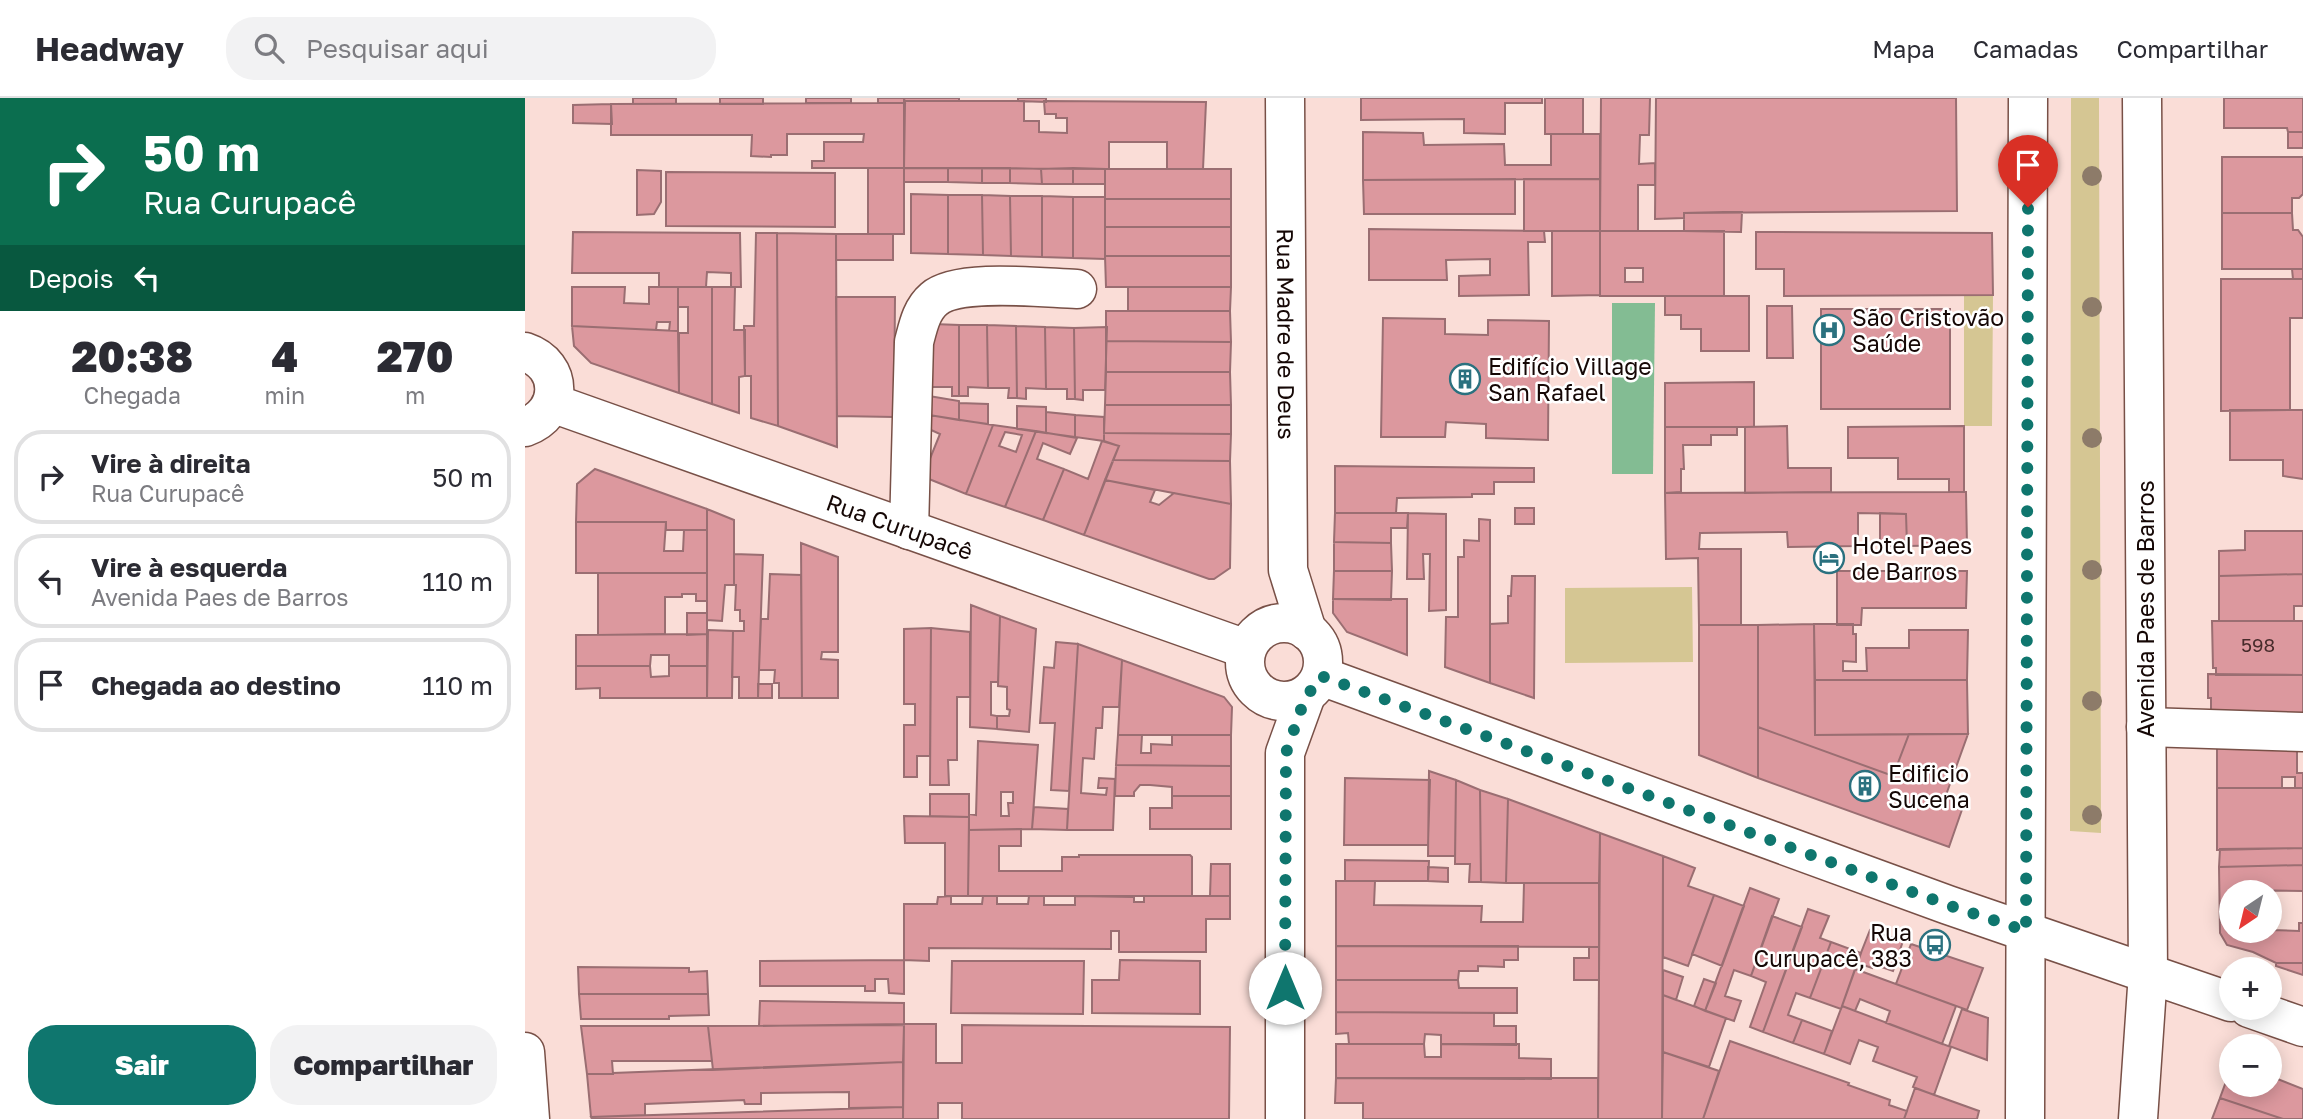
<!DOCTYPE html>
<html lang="pt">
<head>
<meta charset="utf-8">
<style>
  body { margin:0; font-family:"Golos Text",sans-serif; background:#f2f2f3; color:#2b2b33; height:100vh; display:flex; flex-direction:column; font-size:26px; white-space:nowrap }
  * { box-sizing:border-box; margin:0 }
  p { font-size:23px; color:#7c7c81 }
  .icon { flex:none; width:38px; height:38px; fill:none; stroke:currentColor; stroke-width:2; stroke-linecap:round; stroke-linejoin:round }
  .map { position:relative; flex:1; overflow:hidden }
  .sheet { display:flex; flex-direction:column; background:#fff; width:525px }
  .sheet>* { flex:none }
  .top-card { background:#0b6e4f; color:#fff; overflow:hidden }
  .needle { width:46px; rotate:215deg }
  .fabs { position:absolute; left:1694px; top:782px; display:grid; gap:14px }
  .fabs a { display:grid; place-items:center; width:63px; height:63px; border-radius:50%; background:#fff; box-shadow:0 4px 18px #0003; font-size:35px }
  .pin { position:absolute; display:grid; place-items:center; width:60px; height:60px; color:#fff; margin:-72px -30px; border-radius:50% 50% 50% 0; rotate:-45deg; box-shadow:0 0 7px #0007 }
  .pin .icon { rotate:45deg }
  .me { position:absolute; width:77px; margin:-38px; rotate:0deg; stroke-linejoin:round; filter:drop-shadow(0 0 5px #0008) }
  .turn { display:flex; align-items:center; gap:24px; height:147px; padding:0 28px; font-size:32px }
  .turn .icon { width:91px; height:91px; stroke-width:2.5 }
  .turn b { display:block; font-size:49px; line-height:60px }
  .then { display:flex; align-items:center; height:66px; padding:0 28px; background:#0003; gap:14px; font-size:26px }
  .eta { display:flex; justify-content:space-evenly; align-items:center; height:119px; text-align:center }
  .eta b { font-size:42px; font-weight:800; line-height:49px }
  .cta { display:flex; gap:14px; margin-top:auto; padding:14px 28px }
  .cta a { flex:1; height:80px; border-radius:28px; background:#0f766e; color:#fff; font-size:28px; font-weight:800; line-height:80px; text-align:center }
  .cta a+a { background:#f2f2f3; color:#2b2b33 }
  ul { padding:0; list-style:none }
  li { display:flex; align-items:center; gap:21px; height:94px; margin:0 14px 10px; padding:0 14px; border:4px solid #e1e1e2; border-radius:28px }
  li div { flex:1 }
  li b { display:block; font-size:26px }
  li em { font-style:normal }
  header { display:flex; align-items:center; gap:42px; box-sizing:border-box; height:98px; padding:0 35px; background:#fff; border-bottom:2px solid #e1e1e2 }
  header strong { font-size:33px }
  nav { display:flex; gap:38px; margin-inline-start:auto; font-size:24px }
  .search { width:490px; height:63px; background:#f2f2f3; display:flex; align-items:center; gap:18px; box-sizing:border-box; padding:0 24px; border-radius:28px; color:#7c7c81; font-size:26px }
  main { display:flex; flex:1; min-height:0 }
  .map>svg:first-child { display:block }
  .green { fill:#d5c693 }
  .water { fill:#83bc93 }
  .building { fill:#dc989e; stroke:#9a6e72; stroke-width:2; fill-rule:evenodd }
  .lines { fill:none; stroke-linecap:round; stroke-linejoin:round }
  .minor-casing { stroke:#785047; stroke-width:41 }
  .major-casing { stroke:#785047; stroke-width:41 }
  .minor { stroke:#fff; stroke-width:38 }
  .major { stroke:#fff; stroke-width:38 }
  .tree { fill:#8d7b69 }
  .route { stroke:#0f766e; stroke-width:12; stroke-dasharray:0 21.6 }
  .labels { text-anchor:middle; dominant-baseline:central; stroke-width:5; stroke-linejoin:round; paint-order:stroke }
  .number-label { font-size:19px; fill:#472b2b }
  .poi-label { font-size:23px; fill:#150705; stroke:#fff; text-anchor:start }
  .street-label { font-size:23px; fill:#150705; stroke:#fff }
</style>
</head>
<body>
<header>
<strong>Headway</strong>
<div class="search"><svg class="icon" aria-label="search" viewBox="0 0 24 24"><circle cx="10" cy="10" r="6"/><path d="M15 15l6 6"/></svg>Pesquisar aqui</div>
<nav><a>Mapa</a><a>Camadas</a><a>Compartilhar</a></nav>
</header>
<main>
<section class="sheet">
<div class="top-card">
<div class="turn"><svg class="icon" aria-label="right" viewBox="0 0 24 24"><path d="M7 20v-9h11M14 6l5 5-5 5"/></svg><div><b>50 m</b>Rua Curupacê</div></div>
<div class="then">Depois<svg class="icon" aria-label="left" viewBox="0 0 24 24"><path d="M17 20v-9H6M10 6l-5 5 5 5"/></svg></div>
</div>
<div class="eta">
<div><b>20:38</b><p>Chegada</p></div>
<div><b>4</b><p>min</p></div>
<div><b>270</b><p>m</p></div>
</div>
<ul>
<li><svg class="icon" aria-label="right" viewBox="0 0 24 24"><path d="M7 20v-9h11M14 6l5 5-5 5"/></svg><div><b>Vire à direita</b><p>Rua Curupacê</p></div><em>50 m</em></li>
<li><svg class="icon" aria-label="left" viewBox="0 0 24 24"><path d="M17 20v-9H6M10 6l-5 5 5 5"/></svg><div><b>Vire à esquerda</b><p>Avenida Paes de Barros</p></div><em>110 m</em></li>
<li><svg class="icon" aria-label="arrive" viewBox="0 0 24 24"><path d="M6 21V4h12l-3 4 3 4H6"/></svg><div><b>Chegada ao destino</b></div><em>110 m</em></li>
</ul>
<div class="cta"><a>Sair</a><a>Compartilhar</a></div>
</section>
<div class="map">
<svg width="1778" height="1021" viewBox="0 0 1778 1021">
  <rect width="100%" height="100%" fill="#faddd7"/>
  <path class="green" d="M1546,0H1574L1576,735L1545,733Z
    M1439,197H1468L1467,328H1439Z
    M1167,489L1168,564L1040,565V490Z"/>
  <path class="water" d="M1087,205H1130L1128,376H1087Z"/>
  <path class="building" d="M108,0H151V6H108Z
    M195,0H238V6H195Z
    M281,0H326V5H281Z
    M353,0H379L380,5H353Z
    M379,0H434V3H379Z
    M493,0H521V4L493,3Z
    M836,0H1017V5H980V36L939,35V21L836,22Z
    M1020,0H1058V36H1020Z
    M1076,0H1125L1124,37H1115L1114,66L1130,65V87H1113V133H1075Z
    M1131,0H1431L1432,113L1159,115V120L1130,121Z
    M1699,0H1778V34H1763L1762,30H1699Z
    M379,3H499V23H514V34L542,35V20H531V16H520L519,3L681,4L678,71H642V44H584V71L379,70Z
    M353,5H380L379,70H287V63H299V44H338L339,36H262V57H246V59L226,58L227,37H86V6Z
    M86,6L87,26L48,25V7Z
    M838,34L898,35L899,47L979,46L980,67H1026V36H1075V81L838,82Z
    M1763,34H1778V50H1763Z
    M1697,59H1778V96L1774,100H1767V115H1697Z
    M343,70H379V136H343Z
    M379,70H423V84H379Z
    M423,70H457V85L423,84Z
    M457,70H485V85H457Z
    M485,70L516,71L517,86L485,85Z
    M548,70L580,71V86H548Z
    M548,70V86H517L516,71Z
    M580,71H706V101H580Z
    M112,72L136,73V104L129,116L112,117Z
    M141,74L310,75V129L141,128Z
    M990,81V116H839L838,82Z
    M999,81H1075V133H999Z
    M386,96L423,97V156L386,155Z
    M423,97H457L458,157L423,156Z
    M457,97L485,98L486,158L458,157Z
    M485,98H517V159L486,158Z
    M517,98L548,99V160L517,159Z
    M548,99H580V161L548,160Z
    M580,101H706V129H580Z
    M1217,114L1216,134L1159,133V115Z
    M1697,115H1767L1768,132H1773L1778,139V171H1697Z
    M580,129H706V158H580Z
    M844,131L1019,133L1020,144H1003L1004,197L934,198V178L965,177V161L921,162L922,182H844Z
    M1027,133H1075V197L1027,198Z
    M1075,133H1199V198H1075ZM1100,170H1118V184H1100Z
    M48,134L215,135L216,189H206V175L182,174L181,189H134V175H47Z
    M1231,134L1467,135L1468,197L1259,198V171H1231Z
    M231,135H252L253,328L226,320V278H220L219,228H229Z
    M252,135L311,136L312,349L253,328Z
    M311,136H368V162H311Z
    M580,158H706V189H581Z
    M1767,171H1778V181H1768Z
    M1696,181H1778V220H1765V312L1696,313Z
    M47,189H100L99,205L124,206V189H153V233H144L145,224H132L131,232L47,228Z
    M153,189H187V306L154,295V235H163V209H153Z
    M187,189H210L209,232H220V278L214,279V315L187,306Z
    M603,189H706L705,213H603Z
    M1140,198H1224V253H1176V231H1156V217H1140Z
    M311,199H370L369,319L312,318Z
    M1242,208H1267L1268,260H1242Z
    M1296,211H1425V311H1296Z
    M581,213H705L706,244L581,243Z
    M858,220L920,221V236L963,237V222L1024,223L1023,342L961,340V326L921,324L920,339H856Z
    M408,226L434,227V298H427V289H404Z
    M434,227H462L463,290L443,289V298H434Z
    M462,227L491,228L492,300H483L484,290H463Z
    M47,228L153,233L154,295L66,265L49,248Z
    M491,228L520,229L521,291L501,290V301L492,300Z
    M520,229L549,230L550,301H542V291H521Z
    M582,229L580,292H558V302L550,301L549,230Z
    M581,243L706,244L705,274H581Z
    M581,274H705L706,307H580Z
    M1229,284V329H1140V285Z
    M404,298L434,303V322L404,317Z
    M434,305L463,306V326L434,322Z
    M580,307H706V336L579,335Z
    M492,308L521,309V335L492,331Z
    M1705,312H1778V381L1758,378V362H1705Z
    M521,314L550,317V339L521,335Z
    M404,317L468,327L441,396L404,381V363L415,336L404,331Z
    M550,317L579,319V343L550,339Z
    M468,327L511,333L480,409L441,396ZM480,334L497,337L491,354L474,348Z
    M1262,328L1263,370H1306V394L1220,395V329Z
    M1439,328V394H1424V381H1373V360H1323V329Z
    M1140,329H1212V337H1186V347H1158L1159,371H1156V394L1140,395Z
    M511,333L552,340L545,356L518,345L512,361L539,371L518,422L480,409Z
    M579,335L706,336L705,363L588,362L594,348L579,343Z
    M577,343L594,348L559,437L518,422L539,371L563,381Z
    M588,362L705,363L706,406L580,382Z
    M810,368L1009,370V384H969V396H947V399L872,400L871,415H810Z
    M70,371L182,411V432H141V424H51L52,386Z
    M580,382L630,392L625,404L634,407L649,395L706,406L705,470L689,481H684L559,437Z
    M1439,394H1441L1442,447L1382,448L1381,416L1333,415V448L1263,449L1262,434L1175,435L1174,451H1216V527H1174L1173,460L1141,461L1140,395Z
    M990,410H1009V426H990Z
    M182,411L209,422V487H200L197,523L182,522Z
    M810,415H883L882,430H866V445L809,444Z
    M883,415L921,416V512L904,513L905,456H898L899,481H882Z
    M1355,415L1381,416L1382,448H1355Z
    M954,421L965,422V585L920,569L921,519H933V459H939V442L954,443Z
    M51,424H141L139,453H158L159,432H182V475H51Z
    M1720,433H1778V476L1694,478V453L1720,452Z
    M809,444L866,445L867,473H809Z
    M276,445L313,459V554H297L296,561L313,562V600H277Z
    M209,456L238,457L233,600H214V579H207L208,533H219V523H215V512H210L211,487H209Z
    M809,473H867L866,502L808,501Z
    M1312,473H1442L1441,510H1337L1336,527H1312Z
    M73,475H182V503H171V496H157V499H140V536L73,537Z
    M245,476L276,477L277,600H254V585H249L250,572H234L236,521H243Z
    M1778,476V508H1769V523H1694V478Z
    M987,478H1010L1009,600L965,585V526L983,525V498H986Z
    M808,501H882V557L822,534L808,515Z
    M446,507L475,518L473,584H466V617L472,618V631L445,629Z
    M162,515H182V536L162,537Z
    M475,518L511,531L504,634L472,631V618H484L485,612L482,611V589L473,588Z
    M1687,523H1778V577H1691V570H1688Z
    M1289,526H1328V536H1331V564L1318,563V573H1342L1341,550H1384V532H1443L1442,582H1290Z
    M1289,526L1290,637L1384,636L1368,678L1233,629V527Z
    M1174,527H1233V680L1174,657Z
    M406,530L445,534V599H432V662H423L424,687H405Z
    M406,530L405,658H392V679H379V627H390V606H379V531Z
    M183,532L208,533L207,600H182Z
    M182,536V568H144V557H126L125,568H51V537Z
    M531,544L553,546L544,693L526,692L530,625H515L519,569L529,570Z
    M553,546L597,562L594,609H578L577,630H571L569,661L558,660L556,695L581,697L582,690H573L574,680L590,681L588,732H542Z
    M597,562L699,599L707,609L706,637H593Z
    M51,568H125L126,579L144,578V568H182V600H75V590L51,591Z
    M1683,576L1778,577V622L1686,621V600H1683Z
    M1290,582H1442L1443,636L1290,637Z
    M233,586H247V600H233Z
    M1233,629L1368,678L1384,636H1443L1421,697L1440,703L1424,749L1233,680Z
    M593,637H617L616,655H626V646L647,647V637H706V668L591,667Z
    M453,643L513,647L507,731L444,732V716L451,717ZM476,694H488V705H483L484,718H476Z
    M1692,648L1772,649V675H1778V690H1770V679H1757V690H1692Z
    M591,667L706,668V698H647V689L625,687H615L609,694V698H590Z
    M904,673L931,682L930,758H903Z
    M820,680L905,682L903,747H819Z
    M931,682L955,692L956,784H944L945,766H930Z
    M1692,690H1778V750L1692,752Z
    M955,692L983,701L981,785L956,784Z
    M405,696H444V719L405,718Z
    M647,698H706V731H625V710H647Z
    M983,701L1075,735L1074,785H981Z
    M509,709L543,711L542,732L507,731Z
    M379,718L444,719L443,798H420V745H380Z
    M496,731V748H474V773H537V759H554V757H665L667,759V798H443L444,732Z
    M1075,735L1138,758L1137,1021H1073Z
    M1778,750V767L1694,769L1695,751Z
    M1138,758L1170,770L1163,788L1189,797L1163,868L1138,859Z
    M820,762L904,763L903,783H820Z
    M686,766H705V798H685Z
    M1778,767V865H1751L1728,854L1702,847L1695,835L1694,769ZM1706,794H1745V833H1706Z
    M903,769L923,770V784L903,783Z
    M811,783H850L849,807L957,808L956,824H998L999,785H1074V849L811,848Z
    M1225,790L1254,801L1226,878L1209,872L1200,898L1216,903L1209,923L1180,913Z
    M1722,792L1778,793V825H1774V833L1746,832L1745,794H1722Z
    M1189,797L1219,808L1197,868L1167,856Z
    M426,798V806H457L458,798H472V806H503L504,798H519V807H550V798L609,799V804H619V798H705V821H681V854H594V833H586V851L404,850V863L379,862V806H412L413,799Z
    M1283,811L1304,818L1295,840L1306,844L1285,900L1271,895L1263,917L1277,922L1268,945L1238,934Z
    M1247,818L1277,829L1238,934L1225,929L1241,884L1226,878Z
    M1345,832L1378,843L1368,873L1348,866L1347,870L1332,865Z
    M1306,844L1336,855L1316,911L1285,900Z
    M1386,846L1458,870L1442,912L1371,886Z
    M811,848H993V862H979V869L953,868V873H934L933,882H811Z
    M1064,849H1074V882H1049V860H1064Z
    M379,862V896L364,895L363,881H350V893H340V888H235V863Z
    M595,862L675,863V916L567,915V882H594Z
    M427,863H559L558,916L426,915Z
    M1751,865H1778V877L1751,868Z
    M53,869L164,870V874L182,873L183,896H54Z
    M1330,871L1431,908L1417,946L1361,925L1365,913L1335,901L1330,913L1317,908Z
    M1138,872L1158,879L1151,902L1138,897Z
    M1179,881L1191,885L1180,913L1169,908Z
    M811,882H933L934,890H992V915L811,914Z
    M54,896H183L184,917L144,918V921H56Z
    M1138,897L1201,920L1184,969L1138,954Z
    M235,903L379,905V926L234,928Z
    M1317,908L1426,949L1409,997L1388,989L1392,979L1348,963L1353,949L1334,942L1325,966L1299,956Z
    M1437,911L1463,920L1462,962L1424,948Z
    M811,914L969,915V928H991V947L916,946V937L900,936L899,946H824L823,935L811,936Z
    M1277,922L1307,933L1299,956L1268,945Z
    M379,926H411V965H437V927L705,929L704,1021H437V1005H413V1021H378Z
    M379,927L378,964L188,972L183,928Z
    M56,928H183L187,963H87L88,976H62Z
    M1205,943L1324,985L1323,987L1365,1002L1364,1007L1382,1013L1379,1021H1178Z
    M811,946H899L900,959H916V946H994V960L1026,961V981L811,980Z
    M1138,954L1194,973L1178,1021H1137Z
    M378,964V1009L324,1010V994L236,995V1006H220L219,1002L120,1006V1017L66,1019L62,976Z
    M1706,970V987H1745V978L1778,991V1021H1758L1695,1000Z
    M811,980H1073V1021H838V1005H810Z
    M1390,990L1454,1013L1452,1021H1379Z
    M1695,1000L1758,1021H1687Z
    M378,1009V1021H67L66,1019Z"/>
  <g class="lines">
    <g class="minor-casing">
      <g id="minor">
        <path id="s1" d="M760,0L763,472L782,533"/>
        <path d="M0,254C39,267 39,315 0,329"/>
        <path id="s2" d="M27,305L721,551"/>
        <path d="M384,432L389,244C393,229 396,212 409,201C433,180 518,190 552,191"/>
        <circle cx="759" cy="564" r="39"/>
        <path d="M796,578L1423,807L1706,904"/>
        <path d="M1621,629L1778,634"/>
        <path d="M1724,910L1778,929"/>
        <path d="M0,954L5,1021"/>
        <path d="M760,1021V655L781,597"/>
      </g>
    </g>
    <g class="major-casing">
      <path id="major" d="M1500,1021L1503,0
        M1613,1021L1623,875L1617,0"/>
    </g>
    <use href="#minor" class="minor"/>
    <use href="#major" class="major"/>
  </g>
  <g class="tree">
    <circle cx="1567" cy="78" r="10"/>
    <circle cx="1567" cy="209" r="10"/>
    <circle cx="1567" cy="340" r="10"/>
    <circle cx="1567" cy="472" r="10"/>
    <circle cx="1567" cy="603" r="10"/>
    <circle cx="1567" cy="717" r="10"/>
  </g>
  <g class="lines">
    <path class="route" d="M760,890L761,655L781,597L790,589L796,578L1423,807L1501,833L1503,109"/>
  </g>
  <defs>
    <g id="hospital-ring" transform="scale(1.575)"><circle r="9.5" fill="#fff" stroke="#2b717f" stroke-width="1.5"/><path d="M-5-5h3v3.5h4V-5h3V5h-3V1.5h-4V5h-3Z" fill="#2b717f"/></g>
    <g id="building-ring" transform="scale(1.575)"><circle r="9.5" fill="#fff" stroke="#2b717f" stroke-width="1.5"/><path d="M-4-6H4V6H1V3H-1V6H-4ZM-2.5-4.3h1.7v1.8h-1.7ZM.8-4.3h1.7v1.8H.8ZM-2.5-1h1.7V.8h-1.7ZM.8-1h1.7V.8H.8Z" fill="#2b717f"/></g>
    <g id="hotel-ring" transform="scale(1.575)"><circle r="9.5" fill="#fff" stroke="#2b717f" stroke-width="1.5"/><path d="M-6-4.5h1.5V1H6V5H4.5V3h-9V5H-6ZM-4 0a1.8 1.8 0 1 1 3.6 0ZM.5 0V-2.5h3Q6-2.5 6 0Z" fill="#2b717f"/></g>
    <g id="bus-ring" transform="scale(1.575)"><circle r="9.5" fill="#fff" stroke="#2b717f" stroke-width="1.5"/><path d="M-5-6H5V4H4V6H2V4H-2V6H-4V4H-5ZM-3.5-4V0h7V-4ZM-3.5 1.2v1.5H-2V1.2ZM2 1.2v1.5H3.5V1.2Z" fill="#2b717f"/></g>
  </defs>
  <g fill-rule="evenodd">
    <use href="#hospital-ring" x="1304" y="232"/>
    <use href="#building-ring" x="940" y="281"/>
    <use href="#hotel-ring" x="1304" y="460"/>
    <use href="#building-ring" x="1340" y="688"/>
    <use href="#bus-ring" x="1410" y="847"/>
  </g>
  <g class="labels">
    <g class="number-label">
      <text x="1733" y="546">598</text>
    </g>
    <g class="poi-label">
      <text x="1327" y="219">São Cristovão<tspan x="1327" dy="26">Saúde</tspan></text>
      <text x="963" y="268">Edifício Village<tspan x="963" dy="26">San Rafael</tspan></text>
      <text x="1327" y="447">Hotel Paes<tspan x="1327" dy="26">de Barros</tspan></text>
      <text x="1363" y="675">Edificio<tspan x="1363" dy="26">Sucena</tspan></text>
      <text x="1387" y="834" text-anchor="end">Rua<tspan x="1387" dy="26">Curupacê, 383</tspan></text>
    </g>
    <g class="street-label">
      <text stroke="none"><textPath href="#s1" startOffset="236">Rua Madre de Deus</textPath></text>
      <text stroke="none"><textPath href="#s2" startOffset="369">Rua Curupacê</textPath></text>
      <text transform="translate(1620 511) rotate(-90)">Avenida Paes de Barros</text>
    </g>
  </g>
</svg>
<div class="fabs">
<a><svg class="needle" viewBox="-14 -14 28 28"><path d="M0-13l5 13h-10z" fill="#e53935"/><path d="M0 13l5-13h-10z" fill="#7c7c81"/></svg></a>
<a>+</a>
<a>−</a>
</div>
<div class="pin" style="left:1503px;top:109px;background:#d93025"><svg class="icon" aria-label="arrive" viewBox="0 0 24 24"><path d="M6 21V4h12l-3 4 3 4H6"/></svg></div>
<svg class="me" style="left:760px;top:890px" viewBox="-20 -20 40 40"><circle r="19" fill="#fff"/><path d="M0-13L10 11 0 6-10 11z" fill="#0f766e"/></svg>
</div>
</main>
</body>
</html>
